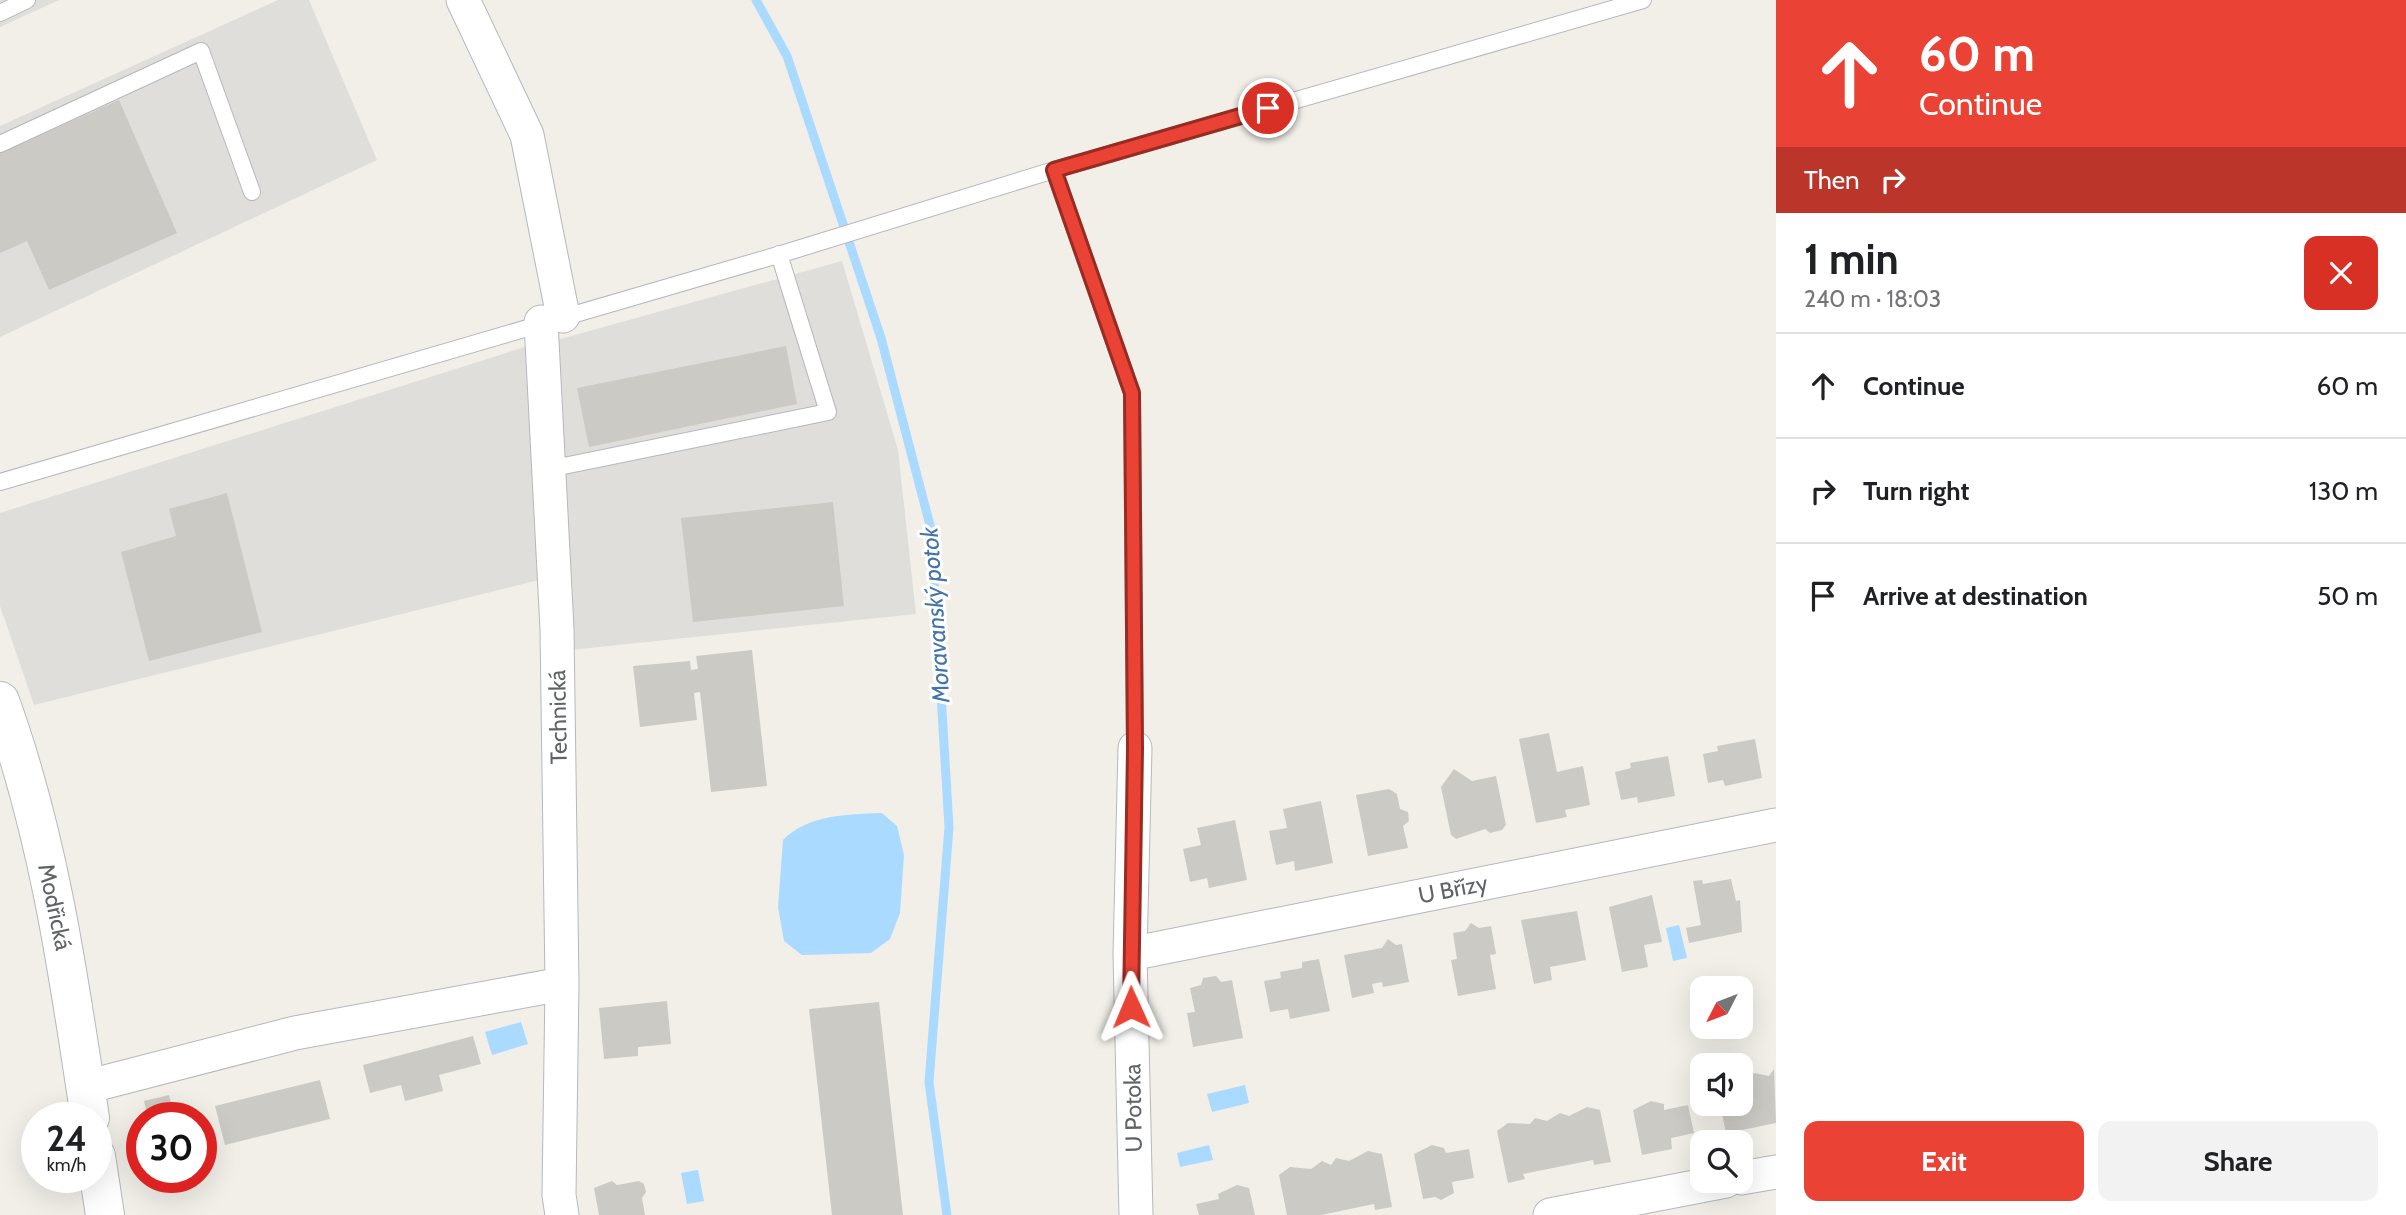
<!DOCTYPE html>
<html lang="en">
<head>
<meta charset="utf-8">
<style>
  body { margin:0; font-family:Cabin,sans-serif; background:#f2f2f2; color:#202124; height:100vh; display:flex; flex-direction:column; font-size:26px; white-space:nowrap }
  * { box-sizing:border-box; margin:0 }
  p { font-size:23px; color:#757577 }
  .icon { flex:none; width:38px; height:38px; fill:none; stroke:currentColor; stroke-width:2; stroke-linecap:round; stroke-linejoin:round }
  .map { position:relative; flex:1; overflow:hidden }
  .details { display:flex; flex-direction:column; background:#fff; width:630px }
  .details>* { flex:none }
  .hud { background:#ea4335; color:#fff; overflow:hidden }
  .needle { width:46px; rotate:228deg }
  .controls { position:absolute; left:1690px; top:976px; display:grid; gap:14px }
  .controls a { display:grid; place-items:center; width:63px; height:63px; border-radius:14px; background:#fff; box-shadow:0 7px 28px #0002; font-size:35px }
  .speed { position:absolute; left:21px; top:1102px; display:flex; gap:14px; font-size:35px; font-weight:700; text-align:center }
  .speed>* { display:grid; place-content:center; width:91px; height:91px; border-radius:50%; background:#fff; box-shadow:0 7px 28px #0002; line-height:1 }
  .speed small { font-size:18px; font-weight:400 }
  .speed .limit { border:10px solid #d22; background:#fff; color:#111 }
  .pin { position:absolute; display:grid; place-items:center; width:60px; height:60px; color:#fff; margin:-30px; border:4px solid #fff; border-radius:50%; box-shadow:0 2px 7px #0007 }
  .me { position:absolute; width:77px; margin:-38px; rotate:359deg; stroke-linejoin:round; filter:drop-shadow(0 0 5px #0008) }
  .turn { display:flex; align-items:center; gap:24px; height:147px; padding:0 28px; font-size:32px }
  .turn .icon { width:91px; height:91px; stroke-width:2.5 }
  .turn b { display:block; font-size:49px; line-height:60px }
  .then { display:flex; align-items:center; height:66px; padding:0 28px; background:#0003; gap:14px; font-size:26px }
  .round { display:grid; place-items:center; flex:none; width:74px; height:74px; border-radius:14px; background:#f2f2f2 }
  .head { display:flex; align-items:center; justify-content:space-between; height:119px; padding:0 28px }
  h1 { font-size:42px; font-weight:700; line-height:52px }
  .action { display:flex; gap:14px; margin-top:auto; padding:14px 28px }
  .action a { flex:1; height:80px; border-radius:14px; background:#ea4335; color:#fff; font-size:28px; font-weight:700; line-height:80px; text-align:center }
  .action a+a { background:#f2f2f2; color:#202124 }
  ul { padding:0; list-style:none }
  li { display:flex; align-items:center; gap:21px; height:105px; padding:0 28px; border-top:2px solid #e0e0e0 }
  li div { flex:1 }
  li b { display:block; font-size:26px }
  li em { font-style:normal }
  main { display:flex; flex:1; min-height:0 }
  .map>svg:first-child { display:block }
  .industrial { fill:#e0deda }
  .water { fill:#aadaff }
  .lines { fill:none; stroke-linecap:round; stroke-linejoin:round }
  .stream { stroke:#aadaff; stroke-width:9 }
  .building { fill:#cccac5 }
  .service-casing { stroke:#b5b8bc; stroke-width:18 }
  .minor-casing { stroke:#b5b8bc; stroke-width:35 }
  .tertiary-casing { stroke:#b5b8bc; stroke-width:40 }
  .service { stroke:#fff; stroke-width:16 }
  .minor { stroke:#fff; stroke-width:33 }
  .tertiary { stroke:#fff; stroke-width:38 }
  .route-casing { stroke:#982c22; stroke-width:18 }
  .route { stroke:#ea4335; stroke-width:12 }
  .labels { text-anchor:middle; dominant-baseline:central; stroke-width:6; stroke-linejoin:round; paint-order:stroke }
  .street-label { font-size:23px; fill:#5f6368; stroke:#fff }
  .water-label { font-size:24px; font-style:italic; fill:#4174aa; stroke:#fff }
</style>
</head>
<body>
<main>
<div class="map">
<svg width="1776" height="1215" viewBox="0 0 1776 1215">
  <rect width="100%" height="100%" fill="#f1efe8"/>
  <path class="industrial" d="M0,0H59L0,27Z
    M278,0H309L377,160L0,337V126Z
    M842,261L898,450L916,614L570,650L557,340Z
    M531,345L539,580L34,705L0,606V513Z"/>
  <path class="water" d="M882,813L897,826L904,855L900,913L890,939L871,953L802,955L784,941L778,907L783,840C807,815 848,814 882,813Z
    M1679,925L1687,958L1673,961L1666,928Z
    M521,1022L528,1044L492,1055L485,1032Z
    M1245,1085L1249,1103L1212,1112L1207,1094Z
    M1209,1145L1213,1160L1180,1167L1177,1153Z
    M698,1170L704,1201L687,1204L681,1173Z"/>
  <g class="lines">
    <path class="stream" d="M756,0L787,56L881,338L931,529L949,827L929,1082L947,1215"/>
  </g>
  <path class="building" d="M119,100L177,233L49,290L27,241L0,253V153Z
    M786,346L797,404L589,447L577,388Z
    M227,493L262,632L149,661L121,552L176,536L169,509Z
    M833,502L844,606L693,622L681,518Z
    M752,650L767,786L711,792L700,692L694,693L697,720L640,727L633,666L690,661L691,670L698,669L696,656Z
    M1549,733L1557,772L1583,766L1590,805L1565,810L1567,817L1536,823L1519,739Z
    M1755,739L1762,778L1725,786L1723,780L1708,783L1703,754L1718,751L1717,746Z
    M1668,756L1675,796L1638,803L1637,797L1621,800L1615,772L1631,768L1630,763Z
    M1454,769L1472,781L1496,776L1506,825L1502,830L1490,833L1485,829L1456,839L1451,835L1441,787Z
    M1389,789L1397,794L1400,809L1408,812L1409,821L1403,826L1408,848L1368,856L1356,795Z
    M1321,801L1333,863L1295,871L1294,861L1276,865L1269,831L1287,828L1283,809Z
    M1235,820L1247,880L1209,888L1207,878L1190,882L1183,849L1201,845L1197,828Z
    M1731,879L1736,901L1740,900L1742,932L1689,943L1686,928L1701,925L1693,881L1702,880L1703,884Z
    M1652,895L1662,942L1644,945L1648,967L1622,972L1609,907Z
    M1577,911L1586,960L1550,967L1552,980L1534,984L1521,920Z
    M1471,923L1479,928L1491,926L1496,954L1490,955L1496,989L1458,996L1451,960L1457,959L1453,933L1465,931Z
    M1388,939L1396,945L1402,944L1409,982L1383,987L1382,982L1372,984L1374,993L1352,998L1344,955L1382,948Z
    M1319,959L1330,1011L1290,1019L1288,1009L1270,1012L1264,981L1281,978L1280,972L1302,968V962Z
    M1216,976L1221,982L1232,980L1243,1038L1193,1047L1187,1013L1195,1012L1190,988L1201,985L1203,978Z
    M667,1001L671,1044L638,1047V1056L604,1059L599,1008Z
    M879,1002L903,1215H832L809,1009Z
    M473,1036L481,1064L439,1075L443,1091L405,1101L401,1085L370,1093L363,1065Z
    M1774,1069L1776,1123L1742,1130L1743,1135L1727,1138L1720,1104H1741V1081L1749,1080L1754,1073L1769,1076Z
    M320,1080L330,1119L225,1145L215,1106Z
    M169,1095L175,1118H148L144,1101Z
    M1651,1101L1664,1104V1110L1688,1105L1694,1133L1671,1138L1672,1149L1642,1155L1633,1110Z
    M1587,1107L1600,1110L1611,1162L1594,1165L1593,1160L1523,1174L1525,1179L1508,1183L1497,1131L1508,1123L1530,1124L1535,1118L1547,1121L1560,1113L1569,1116Z
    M1432,1145L1444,1148L1446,1153L1469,1149L1474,1178L1452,1182L1454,1193L1441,1200L1435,1197L1423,1199L1414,1154Z
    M1368,1151L1382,1154L1392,1207L1375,1210L1374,1204L1321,1215H1287L1279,1175L1290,1167L1311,1169L1322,1161L1331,1165L1336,1158L1349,1161Z
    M612,1181L617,1185L639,1181L644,1184L646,1192L642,1198L645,1215H599L594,1188Z
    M1237,1185L1249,1188L1255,1215H1199L1196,1204L1219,1199L1218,1194Z"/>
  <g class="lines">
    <g class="service-casing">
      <path id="service" d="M0,13L27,0
        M0,144L201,51L252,192
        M1054,170L1132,393L1135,748
        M549,469L828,412L779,254
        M0,482L788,252L1054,170L1643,0"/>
    </g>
    <g class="minor-casing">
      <path id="minor" d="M463,0L527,135L563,316
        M541,322L557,629L562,984L559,1195L562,1215
        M1135,748L1130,954L1136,1215
        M1130,954L1776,825
        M86,1087L295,1033L562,984
        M1741,1178L1776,1172
        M1550,1215L1726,1181"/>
    </g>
    <g class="tertiary-casing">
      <path id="tertiary" d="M0,701C49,836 69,977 90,1118
        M96,1156L105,1215"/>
    </g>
    <use href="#service" class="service"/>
    <use href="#minor" class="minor"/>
    <use href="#tertiary" class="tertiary"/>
  </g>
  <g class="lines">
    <g class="route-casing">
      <path id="route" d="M1131,1007L1135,748L1132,393L1054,170L1268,108"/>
    </g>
    <use href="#route" class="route"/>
  </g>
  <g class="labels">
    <g class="street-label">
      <text transform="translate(558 717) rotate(-91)">Technická</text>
      <text transform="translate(1453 889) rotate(-11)">U Břízy</text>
      <text transform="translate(55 907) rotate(78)">Modřická</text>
      <text transform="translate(1133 1108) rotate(-91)">U Potoka</text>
    </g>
    <g class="water-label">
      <text transform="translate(935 615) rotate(-94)">Moravanský potok</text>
    </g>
  </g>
</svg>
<div class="controls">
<a><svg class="needle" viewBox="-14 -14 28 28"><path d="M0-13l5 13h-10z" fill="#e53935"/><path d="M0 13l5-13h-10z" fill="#757577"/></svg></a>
<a><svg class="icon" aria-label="sound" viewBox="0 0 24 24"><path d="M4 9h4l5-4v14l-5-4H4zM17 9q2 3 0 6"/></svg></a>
<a><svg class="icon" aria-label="search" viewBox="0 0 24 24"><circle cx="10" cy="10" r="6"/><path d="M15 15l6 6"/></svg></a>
</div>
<div class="speed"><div>24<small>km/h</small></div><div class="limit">30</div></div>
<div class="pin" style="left:1268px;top:108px;background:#d93025"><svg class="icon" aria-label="arrive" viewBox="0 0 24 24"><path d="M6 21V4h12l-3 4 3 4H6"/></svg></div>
<svg class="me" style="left:1131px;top:1007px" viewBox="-20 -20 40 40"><path d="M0-17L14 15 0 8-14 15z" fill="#ea4335" stroke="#fff" stroke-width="4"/></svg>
</div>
<section class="details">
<div class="hud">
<div class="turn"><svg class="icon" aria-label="ahead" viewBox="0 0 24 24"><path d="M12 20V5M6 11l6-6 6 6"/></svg><div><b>60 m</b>Continue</div></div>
<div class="then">Then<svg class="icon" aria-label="right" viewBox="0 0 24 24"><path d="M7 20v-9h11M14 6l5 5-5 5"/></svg></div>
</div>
<div class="head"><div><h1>1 min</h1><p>240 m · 18:03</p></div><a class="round" style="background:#d93025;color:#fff"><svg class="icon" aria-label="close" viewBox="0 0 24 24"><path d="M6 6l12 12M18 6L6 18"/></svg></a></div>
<ul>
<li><svg class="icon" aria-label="ahead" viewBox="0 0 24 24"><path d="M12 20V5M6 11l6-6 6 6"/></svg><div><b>Continue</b></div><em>60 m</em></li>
<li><svg class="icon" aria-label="right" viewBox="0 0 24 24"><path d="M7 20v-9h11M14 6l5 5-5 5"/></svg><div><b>Turn right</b></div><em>130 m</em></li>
<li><svg class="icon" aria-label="arrive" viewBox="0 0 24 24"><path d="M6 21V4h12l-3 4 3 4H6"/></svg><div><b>Arrive at destination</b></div><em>50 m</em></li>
</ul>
<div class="action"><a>Exit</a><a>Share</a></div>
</section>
</main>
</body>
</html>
